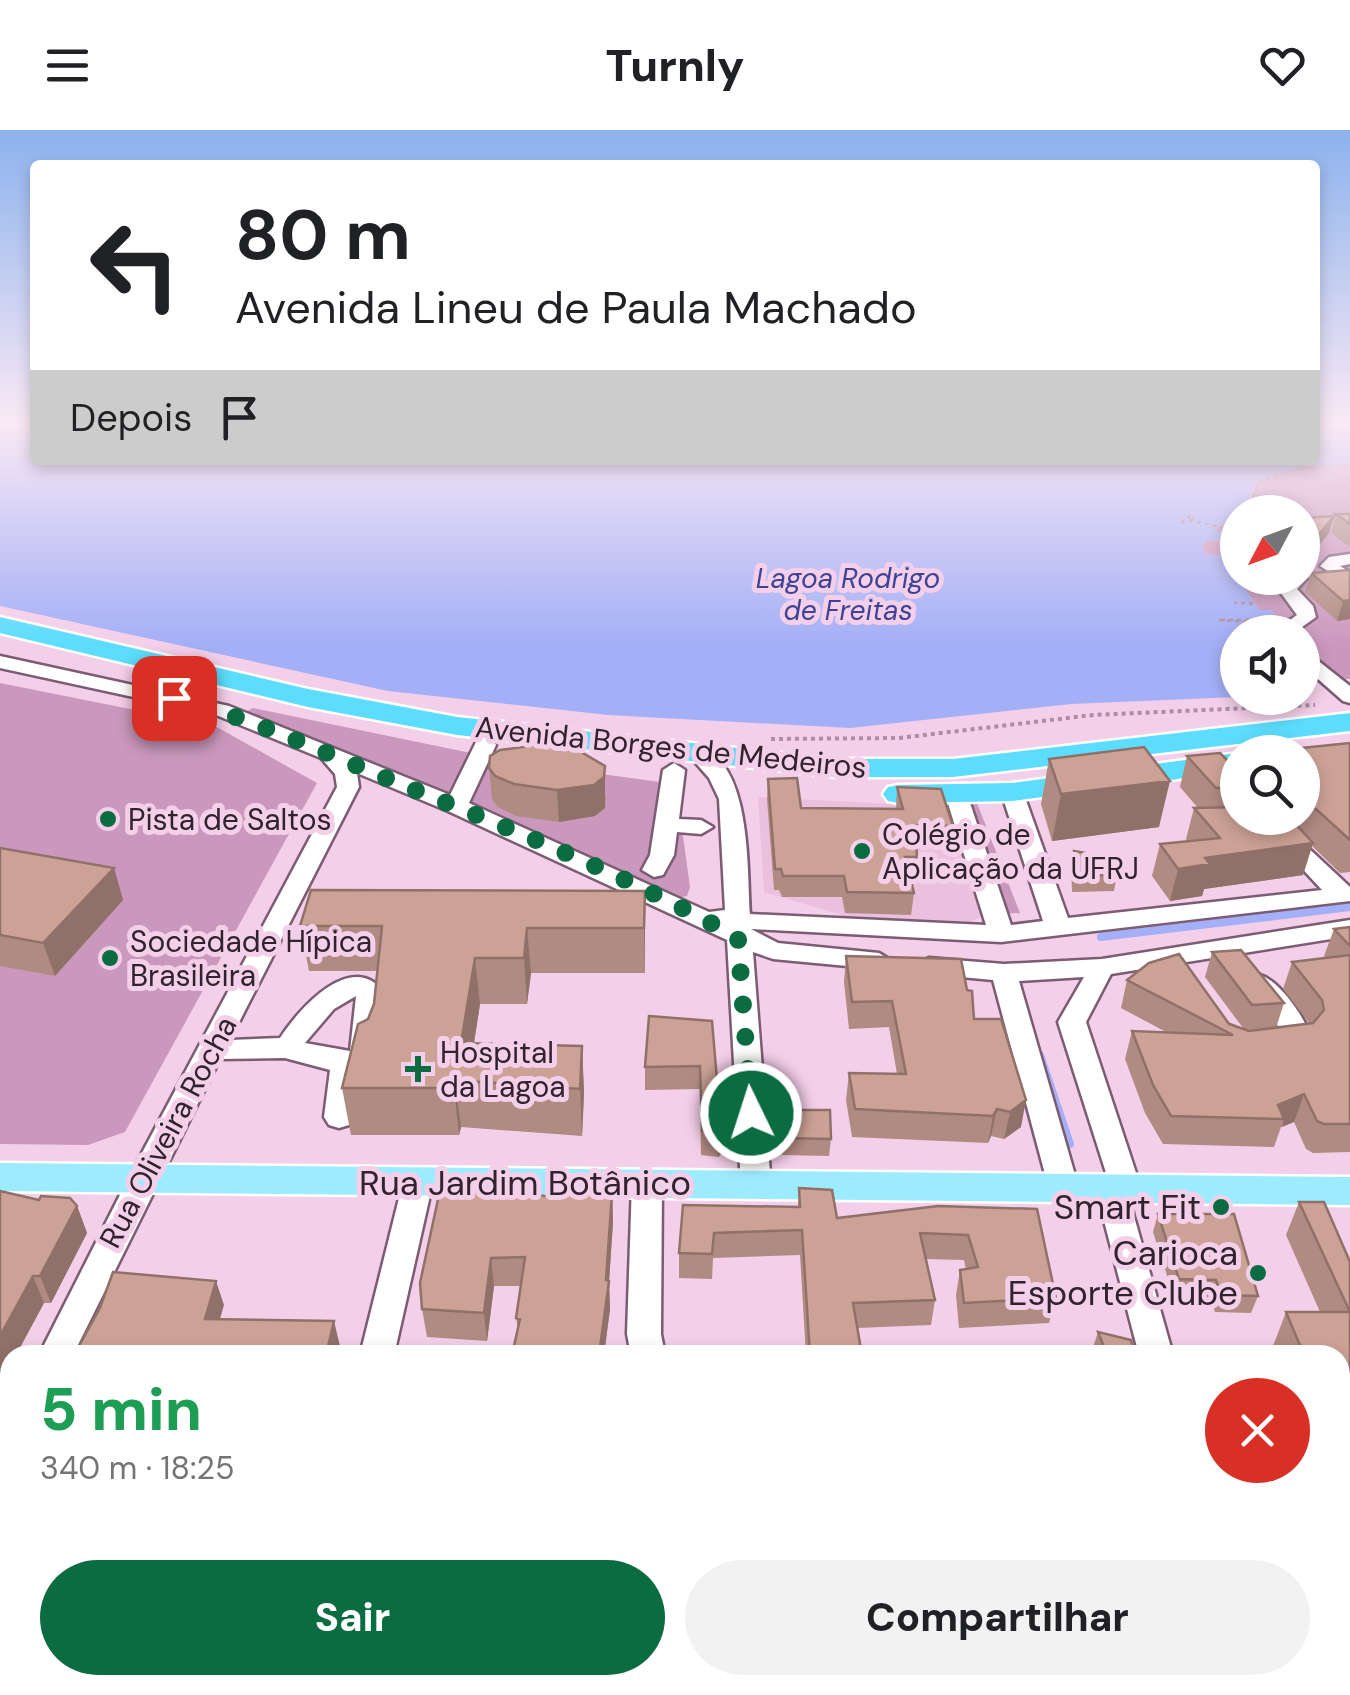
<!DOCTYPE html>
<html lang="pt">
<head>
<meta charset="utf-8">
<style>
  body { margin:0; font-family:"DM Sans",sans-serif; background:#f2f2f2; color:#202124; height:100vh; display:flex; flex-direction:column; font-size:38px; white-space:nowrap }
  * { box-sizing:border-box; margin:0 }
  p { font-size:32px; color:#757577 }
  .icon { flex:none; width:55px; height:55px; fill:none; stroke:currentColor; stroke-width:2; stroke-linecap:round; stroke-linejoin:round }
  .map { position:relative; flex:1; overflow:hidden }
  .drawer { position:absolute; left:0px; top:1215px; width:1350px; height:350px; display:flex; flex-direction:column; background:#fff; border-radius:30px 30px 0 0; box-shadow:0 5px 15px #0003 }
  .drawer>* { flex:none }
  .hud { position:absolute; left:30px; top:30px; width:1290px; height:305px; border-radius:10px; box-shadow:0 5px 15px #0003; background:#fff; color:#202124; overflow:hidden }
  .needle { width:65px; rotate:229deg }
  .controls { position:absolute; left:1220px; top:365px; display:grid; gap:20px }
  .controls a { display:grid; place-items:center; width:100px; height:100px; border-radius:50%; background:#fff; box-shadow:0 5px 15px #0003; font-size:50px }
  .pin { position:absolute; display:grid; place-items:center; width:85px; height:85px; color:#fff; margin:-42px; border-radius:20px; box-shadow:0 5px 15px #0006 }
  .me { position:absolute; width:110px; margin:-55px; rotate:356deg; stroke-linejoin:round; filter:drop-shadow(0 0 8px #0008) }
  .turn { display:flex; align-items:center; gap:35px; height:210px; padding:0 40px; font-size:45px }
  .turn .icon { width:130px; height:130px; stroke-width:2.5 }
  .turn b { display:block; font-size:70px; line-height:85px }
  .then { display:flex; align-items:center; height:95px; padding:0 40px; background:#0003; gap:20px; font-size:38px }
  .round { display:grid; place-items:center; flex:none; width:105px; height:105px; border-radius:52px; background:#f2f2f2 }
  .headline { display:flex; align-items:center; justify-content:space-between; height:170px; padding:0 40px }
  h1 { font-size:60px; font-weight:800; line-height:75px; color:#1e9e55 }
  .button { display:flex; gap:20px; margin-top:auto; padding:20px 40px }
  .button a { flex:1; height:115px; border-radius:60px; background:#0b6c41; color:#fff; font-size:40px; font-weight:800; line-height:115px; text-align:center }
  .button a+a { background:#f2f2f2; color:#202124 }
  header { display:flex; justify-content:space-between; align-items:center; height:130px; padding:0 40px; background:#fff; font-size:45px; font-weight:800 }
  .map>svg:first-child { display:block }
  .built { fill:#ebbfde }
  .green { fill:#cb98bd }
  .water { fill:#a3aff6 }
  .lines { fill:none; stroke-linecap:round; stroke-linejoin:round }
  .stream { stroke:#a3aff6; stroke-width:8 }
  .minor-casing { stroke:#7c5c73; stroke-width:5 }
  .major-casing { stroke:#fff; stroke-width:5 }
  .highway-casing { stroke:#fff; stroke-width:5 }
  .path-far1 { stroke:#aa8ea2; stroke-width:2.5; stroke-dasharray:4 4; stroke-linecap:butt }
  .path { stroke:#aa8ea2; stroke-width:4; stroke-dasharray:4 4; stroke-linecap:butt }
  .minor { fill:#fff; fill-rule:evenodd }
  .major { fill:#9debfe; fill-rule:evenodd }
  .highway { fill:#5cddfd; fill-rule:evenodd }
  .wall { fill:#b08b81 }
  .shaded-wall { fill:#907169 }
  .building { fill:#cda296; stroke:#907169; stroke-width:2.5 }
  .route { stroke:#0b6c41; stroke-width:18; stroke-dasharray:0 32.4 }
  .poi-dot { fill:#0b6c41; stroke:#f4cfe9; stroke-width:4 }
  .labels { text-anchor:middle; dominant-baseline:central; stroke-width:10; stroke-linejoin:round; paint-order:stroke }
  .far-water-label { font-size:28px; font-style:italic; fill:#3f4395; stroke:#f4cfe9 }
  .street-label { font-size:30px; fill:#30232d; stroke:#f4cfe9 }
  .poi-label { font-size:30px; fill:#30232d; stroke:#f4cfe9; text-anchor:start }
  .near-street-label { font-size:35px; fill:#30232d; stroke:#f4cfe9 }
  .near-poi-label { font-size:35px; fill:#30232d; stroke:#f4cfe9; text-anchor:end }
</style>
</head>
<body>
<header><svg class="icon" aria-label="menu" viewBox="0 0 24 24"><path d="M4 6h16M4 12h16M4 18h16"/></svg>Turnly<svg class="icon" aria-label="heart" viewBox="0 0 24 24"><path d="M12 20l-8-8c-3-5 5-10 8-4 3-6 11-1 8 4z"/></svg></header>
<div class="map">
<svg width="1350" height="1565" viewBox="0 0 1350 1565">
  <rect width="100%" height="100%" fill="#f4cfe9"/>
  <path class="built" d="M758,667L933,676L950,681L981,787L961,795L845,786L764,762Z"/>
  <path class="green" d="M1301,335H1350V549H1303L1302,502H1263L1266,498L1262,486L1274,485L1259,480L1224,427L1206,424L1201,416L1207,410L1233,411L1226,404L1214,401L1223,393L1232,396L1237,391L1238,448H1302V382H1246L1256,352Z
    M0,553L215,596L317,653L125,1002L88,1015L0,1014Z
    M253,578L471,623L449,664L442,666L255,587L247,581Z
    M493,629L667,653L677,662L690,757L687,766L678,768L469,678L467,669L487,631Z
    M959,672L977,673L1020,783L994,784Z"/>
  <path class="water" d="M0,296H35V330H1315V296H1350V335H1301L1256,352L1247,374L1250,379L1238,382L1237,391L1232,396L1223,393L1215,400L1235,408L1233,411L1208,410L1201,415L1206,424L1224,427L1259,480H1271L1275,485L1263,486L1268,497L1263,502H1238L1237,567L1071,574L850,598L608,585L388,561L0,476Z"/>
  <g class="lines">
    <path class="stream" d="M1101,807L1350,777
      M1040,925L1070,1014"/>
    <g class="minor-casing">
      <path id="minor" d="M1350,424V434L1340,436L1350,442V455L1320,436L1329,427Z
        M1302,444L1307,448L1297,459L1313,476L1316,487L1295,502H1273L1297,485L1278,459L1288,448H1302Z
        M1302,518L1350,556V573L1343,571L1302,535Z
        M0,526L229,576L450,665L477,610H493L496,615L469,673L709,782L725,780L719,669L709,648L687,623L698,617C752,631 747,740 750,784L986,795L945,664L956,657L967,664L1011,795L1043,791L1001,662L1012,655L1023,662L1068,788L1322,760L1283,718L1295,711L1303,713L1350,757V771L1001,812L751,799L778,813L879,823L892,831L879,839L773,829L753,822L771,1056L767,1064L756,1068L745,1064L741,1056L727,810L448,681L357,643L359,657L230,910L280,908C298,880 353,817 385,864L378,920L372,934L358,939L354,987L349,995L339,998L329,995L324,987L330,940L285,928L220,929L73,1225H39L127,1051L337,657L335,644L321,628L216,585L0,538ZM356,866L350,921L305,913L334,879Z
        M674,633L685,640L679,689L701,690L713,697L701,704L677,702L674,725L663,745L654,747L642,740L650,725L663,640Z
        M1350,790V806L1111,844L1086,892L1142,1061L1138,1069L1130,1072L1173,1225H1139L1096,1060L1100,1052L1108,1049L1058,892L1084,847L1019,851L1079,1059L1075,1067L1064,1071L1053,1067L1049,1059L993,850L929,844L916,836L929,828L1004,834L1102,829Z
        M1260,845C1280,851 1304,887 1311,906L1307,913L1277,920L1267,918L1263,911L1267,904L1281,900L1247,854L1251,848Z
        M418,1040L429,1044L433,1052L394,1225H360L403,1052L407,1044Z
        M647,1040L658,1044L662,1052L661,1204L665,1225H631L627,1204L632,1052L636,1044Z
        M10,1306V1355L0,1359V1309Z
        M276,1555H318L315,1565H273Z
        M677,1555H719L720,1565H678Z
        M1227,1555H1269L1271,1565H1229Z"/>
    </g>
    <g class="major-casing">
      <path id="major" d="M0,1033L1350,1047V1075L0,1061Z"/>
    </g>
    <g class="highway-casing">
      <path id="highway" d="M0,487L308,559L457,587L836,629H953L1350,583V601L953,647H836L457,605L308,577L0,503Z
        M1238,623V641L1012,671L899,673L888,671L883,664L888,657L899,655L1012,653Z"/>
    </g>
    <path class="path-far1" d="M1248,382L1257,354C1287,337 1317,336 1350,336
      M1189,390L1238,401
      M1181,393L1190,386L1194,387L1192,390
      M1253,473H1235L1254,474
      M1265,490H1218L1266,493"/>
    <path class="path" d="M771,609L899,608L1093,585L1315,575"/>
    <use href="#minor" class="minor"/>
    <use href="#major" class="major"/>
    <use href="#highway" class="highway"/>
  </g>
  <path class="wall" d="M1336,384H1350V417L1331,403Z
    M1238,403V427L1229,425L1233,408Z
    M1350,440V489L1337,491L1305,462L1311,443Z
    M1350,613V742L1340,743L1312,716L1303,745L1204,759L1202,766L1170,771L1152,746L1160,714L1187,711L1186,709L1194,678H1198L1180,657L1187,626L1238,641V688H1302V622Z
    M1049,629L1159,697L1052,711L1041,674Z
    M489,638L606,667L605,678L595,686L559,692L516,686L498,677L492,669Z
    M768,649L801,678L896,679L897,657L953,696L950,717L917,716V727L915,748H910L914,763L911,785L845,783L842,767H782L779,760H774L767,669Z
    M0,718L114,738L123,770L55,846L0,836Z
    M1074,721L1117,745L1114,761L1072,762L1071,737Z
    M645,761V843H531L527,874H480L474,913L582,916L584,963L582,1006L461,997L459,1005H351L342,958L374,874L377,841H309L300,796Z
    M1350,797V1022L1313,1023L1306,1019L1294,992L1281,997L1274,1017L1163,1014L1145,983L1125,929L1132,901L1166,902L1121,878L1127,850L1243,898L1205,847L1212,822L1284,873L1276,898L1309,893L1283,859L1292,832L1325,827L1324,826L1334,799Z
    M846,826L974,889L1021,997L1004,1009L991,1006L988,1013L852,1007L846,970L849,943L897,944L889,897L849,899L844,852Z
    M712,891L724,1021L718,1027L701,1025L700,959L645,960V937Z
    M781,980L831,1009L829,1026L782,1025L780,997Z
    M799,1058L837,1088L938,1076L1056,1168L1049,1193L959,1198L956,1165L960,1140L966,1139L964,1130L925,1129L935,1170L931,1195L857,1198L862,1225H806L800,1125L713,1128L712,1149L679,1148V1123L683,1075L798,1077Z
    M612,1063L613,1092L609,1151L610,1179L604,1225H512L518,1199L516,1188L521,1156H494L487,1211L427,1207L422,1179L563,1067Z
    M39,1070L77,1076L87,1103L51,1173H44L16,1225H10Z
    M1299,1072L1350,1132V1383L1340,1382V1225H1277L1273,1216L1286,1182H1320L1286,1105Z
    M1158,1084L1258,1166L1251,1183L1215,1182L1210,1168L1174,1167L1153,1102Z
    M1098,1202L1135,1225L1092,1220Z
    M10,1340V1439L0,1438V1363Z
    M1340,1428L1348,1447H1350V1528L1340,1529Z
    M0,1447L10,1449V1555H75L70,1565L0,1564Z
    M744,1555H902L905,1565H746Z
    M1079,1555H1226L1229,1565H1081Z"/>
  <path class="shaded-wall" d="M1334,386L1329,403L1302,436L1303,424Z
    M1350,470V489L1337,491L1343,471Z
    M605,636V678L595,686L559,692L557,660Z
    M1170,651L1159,697L1052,711L1061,664Z
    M1313,713L1303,745L1204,759L1202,766L1170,771L1178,739L1205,728Z
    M114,738L123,770L55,846L43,813Z
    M645,761V843L644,798Z
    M527,798L531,843L527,874L524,828Z
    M475,828L480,874L468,951L461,913Z
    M582,916L584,963L582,1006L580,959Z
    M455,950L461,997L459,1005L454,958Z
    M1304,964L1294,992L1282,997L1284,989L1278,975Z
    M1026,970L1021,997L1004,1009L1010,982Z
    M727,973L724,1021L718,1027L719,1004Z
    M997,979L991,1006L988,1013L993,986Z
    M612,1063L613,1092L609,1152L610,1179L604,1225H599Z
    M77,1076L87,1103L51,1173L40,1146Z
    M491,1128L494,1156L487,1211L484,1183Z
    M33,1146L44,1173L16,1225H10V1237L0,1256V1206Z
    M216,1151L224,1175L213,1213L205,1189Z
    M334,1191L340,1216L338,1225H326Z
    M57,1555H75L70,1565H62Z
    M257,1555H272L270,1565H253Z
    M648,1555H672V1565H648Z"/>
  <path class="building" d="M1336,384H1350V394Z
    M1334,386L1303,424H1302V388Z
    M1350,440V470L1343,471L1311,443Z
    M1350,613V710L1316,679L1302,677V622H1262Z
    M537,615L581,622L605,636L604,647L594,655L557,660L514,654L495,646L489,638L490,626L500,620Z
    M1144,617L1170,651L1061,664L1049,629Z
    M1220,623L1238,641V656L1216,658L1187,626Z
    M797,648L801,678L903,679L897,657L941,659L953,696L915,695L917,727H905L914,763L847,762L844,746H783L781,739H775L768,649Z
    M1238,677V688H1290L1313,713L1205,728L1210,734L1178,739L1160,714L1220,708L1194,678Z
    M0,718L114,738L43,813L0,805Z
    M1074,721L1102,726L1117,745L1075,746Z
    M311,760L645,761L644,798H527L524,828H475L461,913L582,916L580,959L455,950L454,958H342L358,894L368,889L374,874L382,796H300Z
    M1350,797V816L1334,799Z
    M1241,820L1284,873L1252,875L1212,822Z
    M1179,824L1229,894L1249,901L1313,893L1324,880L1322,870L1292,832L1350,825V994H1324L1317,991L1304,964L1278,975L1284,989L1171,986L1153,955L1132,901L1233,905L1127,850L1149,833Z
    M846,826L961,829L967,860L972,861L974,889H1001L1026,970L1010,982L997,979L993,986L855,979L849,943L906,944L892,871L852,872Z
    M649,886L712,891L717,950L728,949L725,998L719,1004L702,1001L700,936L645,937Z
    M781,980H830L831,1009L783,1008Z
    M799,1058L832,1060L837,1088L938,1076L1037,1079L1056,1168L964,1173L960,1140L978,1137L968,1105L920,1103L935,1170L853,1173L862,1225H810L802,1100L714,1103L712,1124L679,1123L683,1075L800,1077Z
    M440,1060L563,1067L564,1063H612L606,1150L609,1151L599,1225H512L520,1189L516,1188L525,1127L491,1128L484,1183L422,1179L420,1153Z
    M0,1061L39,1070L41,1066L70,1068L77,1076L40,1146H33L0,1206Z
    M1299,1072H1324L1350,1132V1338L1340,1314V1225H1304L1286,1182H1350Z
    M1158,1084H1234L1258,1166L1221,1165L1216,1150L1179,1149Z
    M113,1142L216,1151L205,1189L334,1191L326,1225H74L100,1178Z
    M1098,1202L1131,1210L1135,1225H970L1105,1219Z
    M891,1219L947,1220L948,1225H892Z
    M10,1341V1417L0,1416V1363Z
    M1340,1428L1348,1447H1350V1507L1340,1506Z
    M0,1447L10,1449V1543L0,1542Z
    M88,1555H257L253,1565H85Z
    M485,1555H649L650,1565H484Z
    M751,1555H902L905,1565H753Z
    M1092,1555H1226L1229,1565H1094Z"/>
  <linearGradient id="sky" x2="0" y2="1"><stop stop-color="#8cb2ee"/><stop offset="0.57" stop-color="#fae9f5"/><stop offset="1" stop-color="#fae9f5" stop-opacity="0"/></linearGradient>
  <rect width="1350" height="515" fill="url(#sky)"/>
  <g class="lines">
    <path class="route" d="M174,568C255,589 332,626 410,658C521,703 634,749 738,808L751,983"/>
  </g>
  <g class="poi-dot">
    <circle cx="108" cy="689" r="10"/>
    <circle cx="862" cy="721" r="10"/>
    <circle cx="110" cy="828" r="10"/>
    <path d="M413 924h10v10h10v10h-10v10h-10v-10h-10v-10h10z"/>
    <circle cx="1221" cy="1077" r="10"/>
    <circle cx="1258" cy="1143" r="10"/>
  </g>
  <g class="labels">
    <g class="far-water-label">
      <text x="848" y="448">Lagoa Rodrigo<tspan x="848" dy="32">de Freitas</tspan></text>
    </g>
    <g class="street-label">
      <text transform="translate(671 617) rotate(6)">Avenida Borges de Medeiros</text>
      <text transform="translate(168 1002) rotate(-62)">Rua Oliveira Rocha</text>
    </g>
    <g class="poi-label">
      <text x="128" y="689">Pista de Saltos</text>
      <text x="882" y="704">Colégio de<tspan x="882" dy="34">Aplicação da UFRJ</tspan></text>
      <text x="130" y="811">Sociedade Hípica<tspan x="130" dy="34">Brasileira</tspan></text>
      <text x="440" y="922">Hospital<tspan x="440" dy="34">da Lagoa</tspan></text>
    </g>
    <g class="near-street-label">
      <text x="525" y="1053">Rua Jardim Botânico</text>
    </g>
    <g class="near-poi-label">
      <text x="1201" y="1077">Smart Fit</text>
      <text x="1238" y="1123">Carioca<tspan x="1238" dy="40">Esporte Clube</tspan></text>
    </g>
  </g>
</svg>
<div class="controls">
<a><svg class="needle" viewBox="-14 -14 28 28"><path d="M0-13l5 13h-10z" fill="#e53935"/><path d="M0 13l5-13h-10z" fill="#757577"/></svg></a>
<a><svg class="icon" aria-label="sound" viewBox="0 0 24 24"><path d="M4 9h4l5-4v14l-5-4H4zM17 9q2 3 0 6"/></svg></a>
<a><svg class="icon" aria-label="search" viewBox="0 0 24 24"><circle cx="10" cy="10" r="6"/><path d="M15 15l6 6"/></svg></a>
</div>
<div class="pin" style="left:174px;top:568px;background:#d93025"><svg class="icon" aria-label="arrive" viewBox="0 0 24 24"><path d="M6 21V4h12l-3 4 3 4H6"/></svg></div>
<svg class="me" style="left:751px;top:983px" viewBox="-20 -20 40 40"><circle r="17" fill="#0b6c41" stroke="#fff" stroke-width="3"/><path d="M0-11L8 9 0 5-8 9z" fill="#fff"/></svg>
<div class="hud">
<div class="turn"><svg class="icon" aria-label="left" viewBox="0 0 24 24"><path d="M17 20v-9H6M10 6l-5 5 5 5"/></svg><div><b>80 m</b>Avenida Lineu de Paula Machado</div></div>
<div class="then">Depois<svg class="icon" aria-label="arrive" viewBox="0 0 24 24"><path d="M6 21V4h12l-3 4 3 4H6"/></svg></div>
</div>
<section class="drawer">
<div class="headline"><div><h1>5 min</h1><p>340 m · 18:25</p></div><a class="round" style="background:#d93025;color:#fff"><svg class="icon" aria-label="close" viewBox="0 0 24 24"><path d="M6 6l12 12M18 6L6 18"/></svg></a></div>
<div class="button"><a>Sair</a><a>Compartilhar</a></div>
</section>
</div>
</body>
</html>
